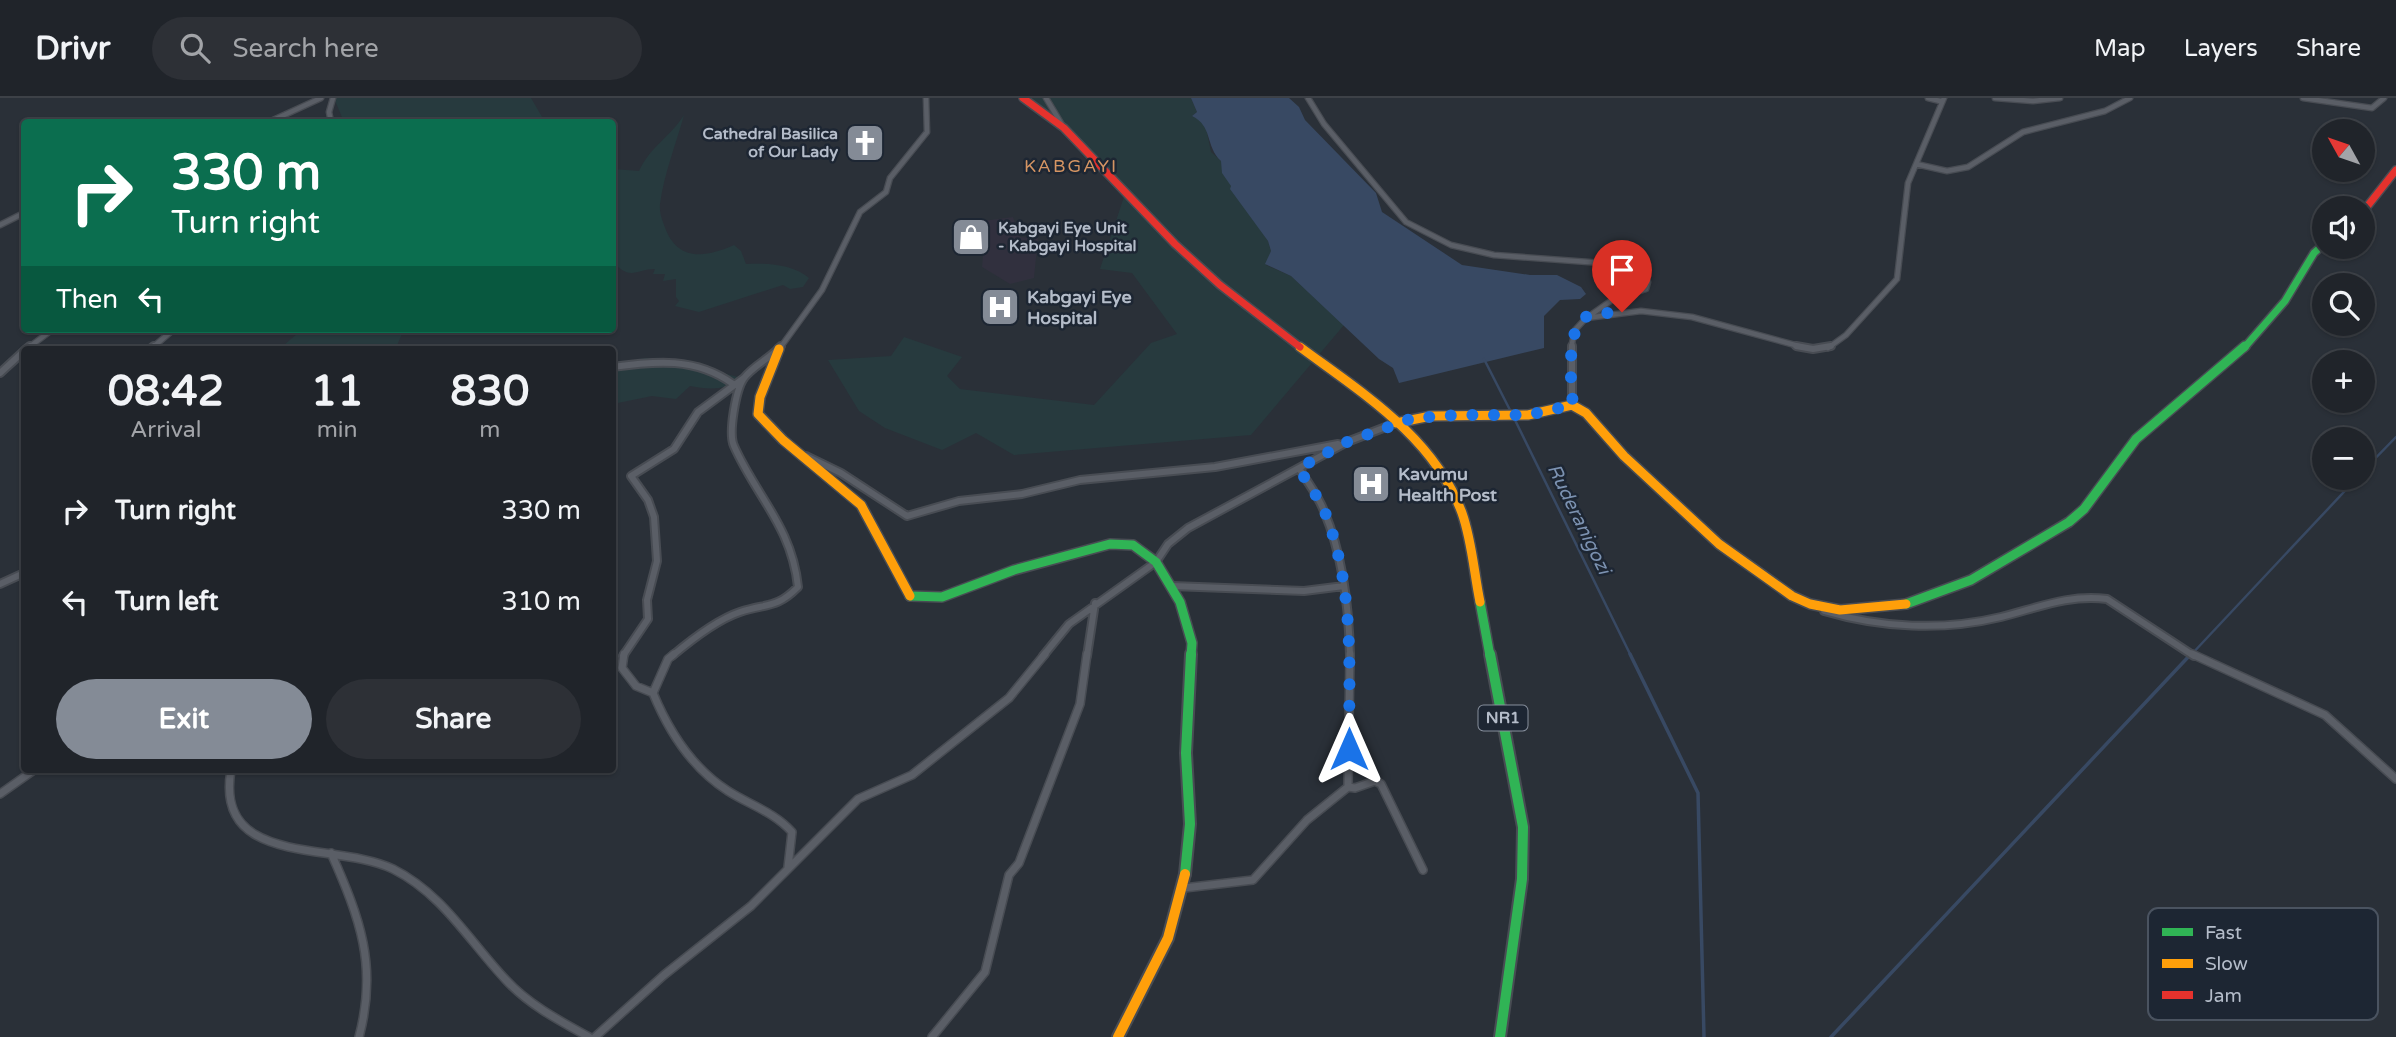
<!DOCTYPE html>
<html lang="en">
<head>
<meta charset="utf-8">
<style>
  body { margin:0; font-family:"Varela Round",sans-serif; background:#2d3036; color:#f1f3f6; height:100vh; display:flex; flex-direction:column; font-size:26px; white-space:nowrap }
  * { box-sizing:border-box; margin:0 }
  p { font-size:23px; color:#a2a4a8 }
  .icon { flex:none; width:38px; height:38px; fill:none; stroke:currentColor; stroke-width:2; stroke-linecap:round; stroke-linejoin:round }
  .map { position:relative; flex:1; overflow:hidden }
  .details { position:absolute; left:21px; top:248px; width:595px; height:427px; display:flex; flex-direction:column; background:#20242a; border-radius:7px; box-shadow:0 2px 5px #0004,0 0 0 2px #3d4147 }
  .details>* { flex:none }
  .hud { position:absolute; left:21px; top:21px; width:595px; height:214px; border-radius:7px; box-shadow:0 2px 5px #0004,0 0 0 2px #3d4147; background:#0b6e4f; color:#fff; overflow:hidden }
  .needle { width:46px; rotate:310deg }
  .buttons { position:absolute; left:2312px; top:21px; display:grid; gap:14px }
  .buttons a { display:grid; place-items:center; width:63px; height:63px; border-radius:50%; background:#20242a; box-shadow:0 2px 5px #0004,0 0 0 2px #3d4147; font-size:35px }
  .pin { position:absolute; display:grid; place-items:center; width:60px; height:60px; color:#fff; margin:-72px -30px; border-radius:50% 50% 50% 0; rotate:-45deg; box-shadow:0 0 7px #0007 }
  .pin .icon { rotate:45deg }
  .me { position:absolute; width:77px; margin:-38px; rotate:0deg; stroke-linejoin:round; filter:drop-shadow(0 0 5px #0008) }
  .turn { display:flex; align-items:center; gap:24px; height:147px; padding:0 35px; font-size:32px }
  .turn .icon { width:91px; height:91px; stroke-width:2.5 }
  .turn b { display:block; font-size:49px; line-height:60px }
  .then { display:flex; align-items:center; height:66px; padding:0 35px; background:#0003; gap:14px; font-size:26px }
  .eta { display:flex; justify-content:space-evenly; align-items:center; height:119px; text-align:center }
  .eta b { font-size:42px; font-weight:800; line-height:49px }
  .action { display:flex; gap:14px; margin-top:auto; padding:14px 35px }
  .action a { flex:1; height:80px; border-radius:42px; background:#848b96; color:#fff; font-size:28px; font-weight:800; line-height:80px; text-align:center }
  .action a+a { background:#2d3036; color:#f1f3f6 }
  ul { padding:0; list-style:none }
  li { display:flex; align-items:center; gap:21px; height:91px; padding:0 35px }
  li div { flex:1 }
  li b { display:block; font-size:26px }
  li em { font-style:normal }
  header { display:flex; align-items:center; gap:42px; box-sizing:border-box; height:98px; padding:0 35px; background:#20242a; border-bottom:2px solid #3d4147 }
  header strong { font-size:33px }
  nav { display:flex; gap:38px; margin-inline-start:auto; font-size:24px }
  .search { width:490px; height:63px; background:#2d3036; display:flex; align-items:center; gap:18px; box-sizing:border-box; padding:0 24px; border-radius:38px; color:#a2a4a8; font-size:26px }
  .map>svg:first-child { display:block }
  .medical { fill:#31303e }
  .green { fill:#273a3e }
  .water { fill:#384963 }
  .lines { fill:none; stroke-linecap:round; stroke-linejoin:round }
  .stream-far1 { stroke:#384963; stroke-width:2.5 }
  .stream { stroke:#384963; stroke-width:3.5 }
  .street-far2-casing { stroke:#484c53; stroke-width:7 }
  .street-far1-casing { stroke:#484c53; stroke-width:10 }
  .street-casing { stroke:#484c53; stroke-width:10 }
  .fast-far2-casing { stroke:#484c53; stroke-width:10 }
  .fast-far1-casing { stroke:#484c53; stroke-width:12 }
  .fast-casing { stroke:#484c53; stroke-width:14 }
  .slow-far1-casing { stroke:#484c53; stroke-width:12 }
  .slow-casing { stroke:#484c53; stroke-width:14 }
  .jam-casing { stroke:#484c53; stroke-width:10 }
  .street-far2 { stroke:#5a5e66; stroke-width:4.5 }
  .street-far1 { stroke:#5a5e66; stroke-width:6 }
  .street { stroke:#5a5e66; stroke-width:7 }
  .fast-far2 { stroke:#30b455; stroke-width:7 }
  .fast-far1 { stroke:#30b455; stroke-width:9 }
  .fast { stroke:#30b455; stroke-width:10 }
  .slow-far1 { stroke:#ff9f0a; stroke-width:9 }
  .slow { stroke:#ff9f0a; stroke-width:10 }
  .jam { stroke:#e5322d; stroke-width:7 }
  .route { stroke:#1a73e8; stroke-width:12; stroke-dasharray:0 21.6 }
  .labels { text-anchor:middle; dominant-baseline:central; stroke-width:5; stroke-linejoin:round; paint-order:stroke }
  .far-poi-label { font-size:16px; font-weight:bold; fill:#b4bcc9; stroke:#1d2633; text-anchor:end }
  .shield { fill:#1d2633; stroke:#878f9c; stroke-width:2 }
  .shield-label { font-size:16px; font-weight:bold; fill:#b4bcc9 }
  .far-quarter-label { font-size:18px; letter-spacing:2px; fill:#d59563; stroke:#1d2633 }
  .poi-label { font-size:18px; font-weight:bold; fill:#b4bcc9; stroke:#1d2633; text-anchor:start }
  .water-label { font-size:19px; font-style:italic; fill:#7c92b1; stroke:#1d2633 }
  .key { fill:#1d2633; stroke:#4a5360; stroke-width:2 }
  .key-label { font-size:19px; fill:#b4bcc9 }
</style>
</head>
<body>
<header>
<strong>Drivr</strong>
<div class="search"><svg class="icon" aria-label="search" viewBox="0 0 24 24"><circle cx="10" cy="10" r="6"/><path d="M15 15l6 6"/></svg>Search here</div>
<nav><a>Map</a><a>Layers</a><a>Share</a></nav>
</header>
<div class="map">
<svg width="2396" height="939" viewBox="0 0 2396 939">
  <rect width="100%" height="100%" fill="#2a3038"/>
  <path class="medical" d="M1013,119L1020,139L1038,140L1034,180L1010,186L982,169L983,157L975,124Z"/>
  <path class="green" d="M334,0H531L545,24H344Z
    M1029,0H1191L1197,14L1192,18L1201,22L1206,30L1211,54L1221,63L1231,88L1268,143L1271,153L1266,167L1291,178L1344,227L1251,337L1014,357L976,335L942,352L885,330L859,313L828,262L891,258L904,239L962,259L947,278L960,291L1094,307L1151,245L1177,236L1132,175L1100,171L1124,99L1069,30Z
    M684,17C676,46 664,76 660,106C659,115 663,124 666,132C679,164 707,159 734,147L741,153L746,166C768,165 792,166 809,180L803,189L790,191L783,187L699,214L675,208L679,203L676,199V181L663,183L665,176H653L655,171C636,171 631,183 614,165L613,71L639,73C650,49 671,38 684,17Z
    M303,231H404L395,252H278Z
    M646,260L672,262L738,279C726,294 708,291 690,288L676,301L652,298L613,306V266Z"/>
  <path class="water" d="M1191,0H1289L1299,9L1305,22L1376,95L1382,114L1462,167L1530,177H1557L1581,189L1586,196L1580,201L1560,202L1544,218V250L1399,285L1393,270L1379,261L1291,178L1265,166L1271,153L1268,143L1230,91L1231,88L1222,75L1221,63C1205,48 1213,28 1192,18L1197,14Z"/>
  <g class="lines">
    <path class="stream-far1" d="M1484,261L1511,314
      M1514,320L1631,558
      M2362,374L2396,339
      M2190,558L2357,380"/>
    <path class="stream" d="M1630,556L1698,695L1704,939
      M1831,939L2191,556"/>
    <g class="street-far2-casing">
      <path id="street-far2" d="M1046,0L1064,30
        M1308,0L1324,26L1406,124L1451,147L1494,157L1629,167L1644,176L1648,184L1646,191L1612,202L1592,216
        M1928,0L1940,3
        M1995,0L2033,3L2060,0
        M2303,0L2372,10L2384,0
        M269,24L321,0
        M331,24L329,14L333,0
        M1916,66L1947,73L1968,69L2023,34L2105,13L2130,0
        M0,127L24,115
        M28,250L53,231
        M152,250L174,231
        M780,250L822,192L860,114L886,94L890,80L927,34L926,0
        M1571,250L1575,232L1586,220L1641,213L1692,219L1806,250
        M1828,250L1846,237L1897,181L1908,85L1944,0"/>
    </g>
    <g class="street-far1-casing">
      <path id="street-far1" d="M1572,248V307
        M1796,248L1813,251L1831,248
        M25,252L30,248
        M149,252L154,248
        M612,269C655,263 696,259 733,286
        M0,275L24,253
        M806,358L841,375L907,418L959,403L1022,396L1080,382L1215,369L1338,346
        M1299,370C1307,384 1318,397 1324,413C1343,458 1349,509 1350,558
        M24,482V513
        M0,486L24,475
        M1172,488L1304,493L1344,488
        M1824,513C1881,530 1943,533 2001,519C2037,510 2069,496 2107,501L2194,558
        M623,558L648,521L647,502L657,463L654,419L648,402L631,378L674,351L698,314L744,280
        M672,558C691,542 716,522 740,514C767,505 776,511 798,489C792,429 756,398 734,348C728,335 736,291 744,280C754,267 771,260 781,248
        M1043,558L1069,526L1156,464L1168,446L1188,430L1347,344L1396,325
        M1087,558L1095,505"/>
    </g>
    <g class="street-casing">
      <path id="street" d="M624,556L622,570L636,588L653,595
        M674,556L668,561L653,595C669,634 692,670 728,693C750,707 774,714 792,734L788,769
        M2192,556L2325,617L2396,681
        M231,672C214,770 335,743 393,771C443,796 469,843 506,882C529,907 560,923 589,939
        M1348,689L1355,690L1375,683L1381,686L1423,772
        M0,696L34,672
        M331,755C360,820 378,868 359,939
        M1184,790L1253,782L1307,722L1348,689L1350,556
        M595,939L664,877L751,808L858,701L912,677L1009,600L1045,556
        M932,939L985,874L1009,777L1019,765L1080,606L1087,556"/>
    </g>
    <g class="fast-far2-casing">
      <path id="fast-far2" d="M2244,250L2285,203L2314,155L2324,146"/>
    </g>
    <g class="fast-far1-casing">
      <path id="fast-far1" d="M910,498L942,499L1014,472L1110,446L1133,447L1156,464L1180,504L1192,545L1191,558
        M1480,504L1490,558
        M1906,506L1971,482L2069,424L2084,411L2136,341L2245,248"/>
    </g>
    <g class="fast-casing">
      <path id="fast" d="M1490,556L1523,729L1522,781L1500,939
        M1185,776L1190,726L1186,655L1191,556"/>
    </g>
    <g class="slow-far1-casing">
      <path id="slow-far1" d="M1300,249C1362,295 1434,339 1462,415C1472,443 1474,475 1480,504
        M779,251L760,299L758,316L783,342L861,407L910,498
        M1396,325L1431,318L1528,317L1572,307L1586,315L1624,358L1719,446L1792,498L1810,506L1840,512L1906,506"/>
    </g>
    <g class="slow-casing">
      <path id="slow" d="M1118,939L1168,840L1185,776"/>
    </g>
    <g class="jam-casing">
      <path id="jam" d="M1023,0L1064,30L1175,146L1220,187L1300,249
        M2362,115L2396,72"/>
    </g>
    <use href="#street-far2" class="street-far2"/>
    <use href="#street-far1" class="street-far1"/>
    <use href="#street" class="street"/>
    <use href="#fast-far2" class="fast-far2"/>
    <use href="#fast-far1" class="fast-far1"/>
    <use href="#fast" class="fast"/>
    <use href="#slow-far1" class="slow-far1"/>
    <use href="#slow" class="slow"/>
    <use href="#jam" class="jam"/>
  </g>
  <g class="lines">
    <path class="route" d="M1349,651C1349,571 1355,488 1324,412C1317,397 1307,385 1299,370L1347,344L1413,320L1457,317H1528L1573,307C1571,287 1565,226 1588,218C1598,215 1612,215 1622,214"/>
  </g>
  <defs>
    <g id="church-square" transform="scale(2.0125)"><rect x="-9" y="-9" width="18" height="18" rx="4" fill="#848b96" stroke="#1d2633"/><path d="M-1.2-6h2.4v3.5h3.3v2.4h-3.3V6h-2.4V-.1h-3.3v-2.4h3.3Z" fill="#fff"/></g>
    <g id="shop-square" transform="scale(2.0125)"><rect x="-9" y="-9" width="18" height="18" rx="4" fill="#848b96" stroke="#1d2633"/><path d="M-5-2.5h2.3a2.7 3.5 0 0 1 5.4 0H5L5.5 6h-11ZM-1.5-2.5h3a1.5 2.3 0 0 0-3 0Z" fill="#fff"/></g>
    <g id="hospital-square" transform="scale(2.0125)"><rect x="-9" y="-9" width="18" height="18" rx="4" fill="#848b96" stroke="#1d2633"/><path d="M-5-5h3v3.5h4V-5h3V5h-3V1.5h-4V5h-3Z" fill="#fff"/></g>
  </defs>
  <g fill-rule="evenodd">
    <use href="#church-square" x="865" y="45"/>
    <use href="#shop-square" x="971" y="139"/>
    <use href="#hospital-square" x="1000" y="209"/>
    <use href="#hospital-square" x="1371" y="386"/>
  </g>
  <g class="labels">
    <g class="far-poi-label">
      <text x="838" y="36">Cathedral Basilica<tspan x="838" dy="18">of Our Lady</tspan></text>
      <text x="998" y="130" text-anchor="start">Kabgayi Eye Unit<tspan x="998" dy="18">- Kabgayi Hospital</tspan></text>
    </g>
    <rect class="shield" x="1478.5" y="607.5" width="49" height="25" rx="5"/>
    <g class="shield-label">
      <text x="1503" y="620">NR1</text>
    </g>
    <g class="far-quarter-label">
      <text x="1071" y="68">KABGAYI</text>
    </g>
    <g class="poi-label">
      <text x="1027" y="199">Kabgayi Eye<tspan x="1027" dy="21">Hospital</tspan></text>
      <text x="1398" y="376">Kavumu<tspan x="1398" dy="21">Health Post</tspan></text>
    </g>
    <g class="water-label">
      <text transform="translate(1579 421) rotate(64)">Ruderanigozi</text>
    </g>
  </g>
  <rect x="2148" y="810" width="230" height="112" rx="10" class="key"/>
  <rect x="2162" y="830" width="31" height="8" fill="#30b455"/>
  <rect x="2162" y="861" width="31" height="9" fill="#ff9f0a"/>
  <rect x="2162" y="893" width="31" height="8" fill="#e5322d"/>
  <g class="key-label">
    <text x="2205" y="841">Fast</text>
    <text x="2205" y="872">Slow</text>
    <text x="2205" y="904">Jam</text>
  </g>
</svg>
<div class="buttons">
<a><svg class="needle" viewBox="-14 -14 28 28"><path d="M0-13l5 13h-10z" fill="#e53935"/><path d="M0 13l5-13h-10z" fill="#a2a4a8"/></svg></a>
<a><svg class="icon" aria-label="sound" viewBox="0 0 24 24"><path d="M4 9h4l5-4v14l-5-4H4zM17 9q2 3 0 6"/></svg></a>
<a><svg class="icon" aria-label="search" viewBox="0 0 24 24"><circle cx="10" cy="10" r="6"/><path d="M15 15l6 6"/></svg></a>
<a>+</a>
<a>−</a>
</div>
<div class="pin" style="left:1622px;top:214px;background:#d93025"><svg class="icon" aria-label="arrive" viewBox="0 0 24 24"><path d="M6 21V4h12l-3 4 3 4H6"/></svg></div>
<svg class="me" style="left:1349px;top:651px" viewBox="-20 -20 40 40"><path d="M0-17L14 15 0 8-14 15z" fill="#1a73e8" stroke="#fff" stroke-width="4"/></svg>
<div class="hud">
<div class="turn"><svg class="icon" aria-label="right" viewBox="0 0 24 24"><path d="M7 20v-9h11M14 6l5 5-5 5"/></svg><div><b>330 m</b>Turn right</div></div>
<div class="then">Then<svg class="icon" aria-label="left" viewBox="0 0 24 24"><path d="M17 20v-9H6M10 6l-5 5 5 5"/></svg></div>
</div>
<section class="details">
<div class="eta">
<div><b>08:42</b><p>Arrival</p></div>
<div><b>11</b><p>min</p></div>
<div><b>830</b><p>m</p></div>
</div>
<ul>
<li><svg class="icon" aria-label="right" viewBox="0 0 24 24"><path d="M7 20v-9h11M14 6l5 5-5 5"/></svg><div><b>Turn right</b></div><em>330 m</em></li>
<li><svg class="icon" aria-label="left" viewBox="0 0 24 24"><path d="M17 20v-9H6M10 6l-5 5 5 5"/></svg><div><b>Turn left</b></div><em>310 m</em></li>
</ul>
<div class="action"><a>Exit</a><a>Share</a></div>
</section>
</div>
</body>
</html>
